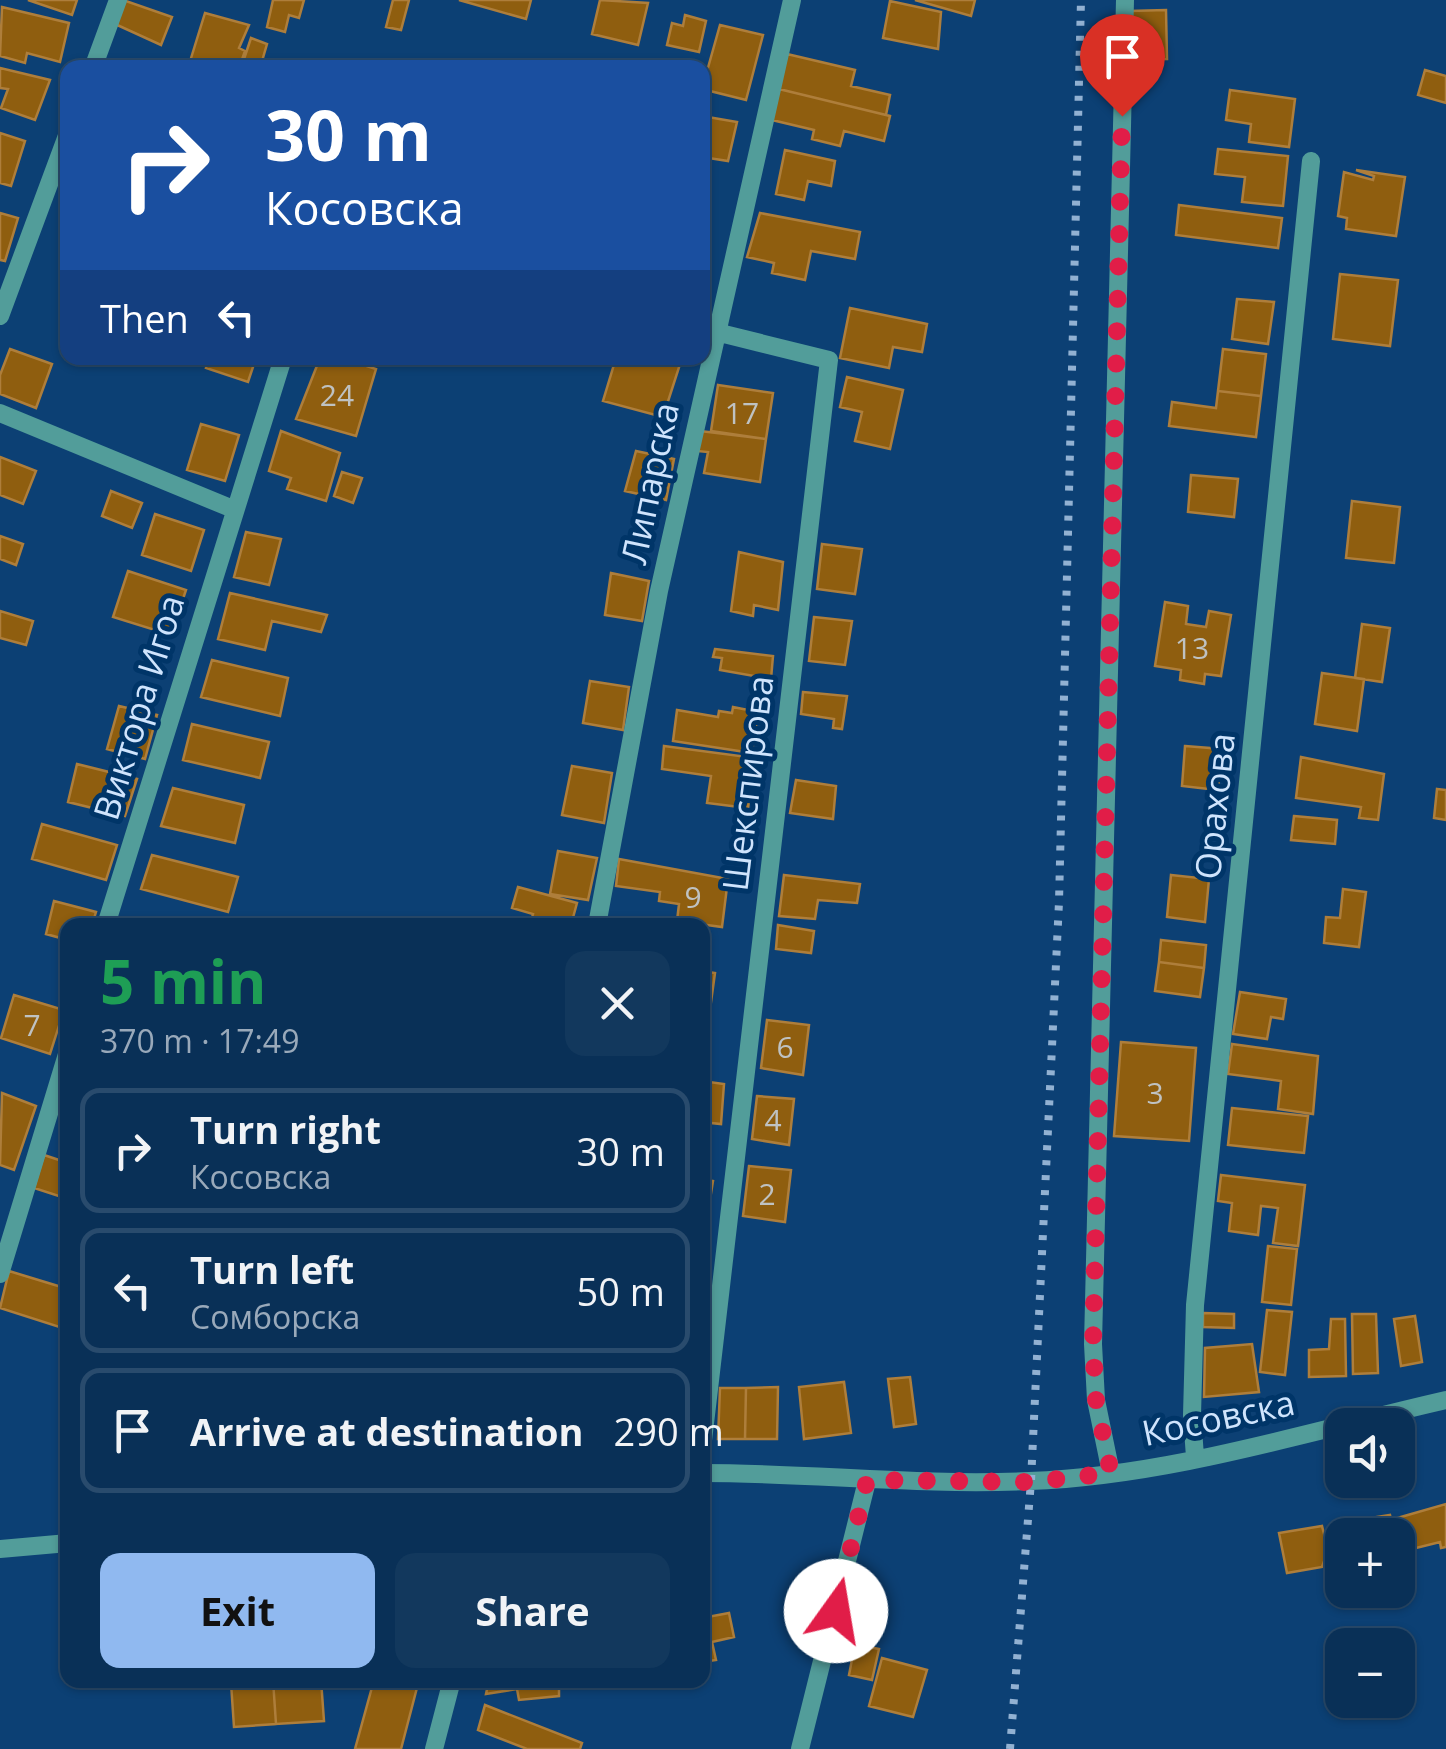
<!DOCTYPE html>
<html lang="en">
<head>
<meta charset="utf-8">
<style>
  body { margin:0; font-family:"Open Sans",sans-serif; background:#12385d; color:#f1f3f6; height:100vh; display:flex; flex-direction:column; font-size:38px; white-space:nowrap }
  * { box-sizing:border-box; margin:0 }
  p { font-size:32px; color:#99a9ba }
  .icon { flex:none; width:55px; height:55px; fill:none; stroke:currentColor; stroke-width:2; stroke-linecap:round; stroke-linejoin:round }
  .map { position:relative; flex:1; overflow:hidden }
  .side { position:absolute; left:60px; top:918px; width:650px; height:770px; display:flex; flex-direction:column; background:#093057; border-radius:20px; box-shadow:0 2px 8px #0004,0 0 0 2px #294b6d }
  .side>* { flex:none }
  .top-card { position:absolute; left:60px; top:60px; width:650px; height:305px; border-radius:20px; box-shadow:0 2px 8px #0004,0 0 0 2px #294b6d; background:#1a4fa0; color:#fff; overflow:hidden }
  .tools { position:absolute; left:1325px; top:1408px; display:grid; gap:20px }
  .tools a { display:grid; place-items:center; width:90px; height:90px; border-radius:20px; background:#093057; box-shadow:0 2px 8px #0004,0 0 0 2px #294b6d; font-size:50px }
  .pin { position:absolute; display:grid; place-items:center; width:85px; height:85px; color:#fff; margin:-102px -42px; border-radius:50% 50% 50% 0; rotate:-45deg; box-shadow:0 0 10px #0007 }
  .pin .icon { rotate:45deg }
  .me { position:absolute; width:110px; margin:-55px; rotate:13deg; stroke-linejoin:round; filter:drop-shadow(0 0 8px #0008) }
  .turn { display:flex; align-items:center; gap:35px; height:210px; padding:0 40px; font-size:45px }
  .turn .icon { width:130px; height:130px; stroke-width:2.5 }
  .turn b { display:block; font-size:70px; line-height:85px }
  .then { display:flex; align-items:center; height:95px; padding:0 40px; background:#0003; gap:20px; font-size:38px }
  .round { display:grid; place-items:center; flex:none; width:105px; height:105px; border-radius:20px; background:#12385d }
  .summary { display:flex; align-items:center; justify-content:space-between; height:170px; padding:0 40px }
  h1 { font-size:60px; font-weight:700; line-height:75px; color:#1e9e55 }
  .button { display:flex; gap:20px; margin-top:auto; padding:20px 40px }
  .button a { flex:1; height:115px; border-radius:20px; background:#90b9f0; color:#111; font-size:40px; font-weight:700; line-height:115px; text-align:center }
  .button a+a { background:#12385d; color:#f1f3f6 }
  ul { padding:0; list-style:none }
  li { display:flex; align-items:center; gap:30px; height:125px; margin:0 20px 15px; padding:0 20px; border:5px solid #294b6d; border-radius:20px }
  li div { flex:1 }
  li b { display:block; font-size:38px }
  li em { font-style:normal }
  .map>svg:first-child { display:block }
  .building { fill:#8f5e0f; stroke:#ae7e3b; stroke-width:2.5 }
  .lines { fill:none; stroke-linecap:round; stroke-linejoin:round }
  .minor { stroke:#529d9a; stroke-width:18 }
  .rail { stroke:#92b1d2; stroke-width:8; stroke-dasharray:5 10; stroke-linecap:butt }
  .route { stroke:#e11d48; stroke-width:18; stroke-dasharray:0 32.4 }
  .labels { text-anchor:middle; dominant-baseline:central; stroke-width:10; stroke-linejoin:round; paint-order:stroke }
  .number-label { font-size:30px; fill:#bfc2c2 }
  .street-label { font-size:35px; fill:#cfe4fd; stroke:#003568 }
</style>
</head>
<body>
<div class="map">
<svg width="1446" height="1749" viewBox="0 0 1446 1749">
  <rect width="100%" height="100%" fill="#0c4074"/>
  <path class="building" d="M28,0H77L72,15Z
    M123,0L172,17L161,45L115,24Z
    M273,0H304L299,18L289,15L285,32L267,27Z
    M393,0H409L401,30L386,27Z
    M459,0H531L526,19Z
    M600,0L648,3L638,45L592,34Z
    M915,0H975L971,16Z
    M890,1L941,12L938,49L883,38Z
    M2,7L69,23L60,62L27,53L25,63L0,56Z
    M1166,10L1167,59L1130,60L1129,11Z
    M205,13L249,25L239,48L245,51L239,68H188Z
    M685,15L706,21L699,52L667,45L672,23L683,26Z
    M720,25L763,35L746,100L702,89Z
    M251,38L267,44L260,68H241Z
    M787,54L855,70L851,86L890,95L886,115L779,89Z
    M0,68L50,80L35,120L1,108L8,89L0,88Z
    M1425,70L1446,76V103L1418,95Z
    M779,89L890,116L884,141L844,131L840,146L812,139L814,130L772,120Z
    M1230,90L1295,99L1289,147L1249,142L1251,124L1226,120Z
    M702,116L737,122L728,161L702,157Z
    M0,133L25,141L11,186L0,183Z
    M1218,149L1288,156L1283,206L1242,202L1245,177L1215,174Z
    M785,150L835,161L831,186L808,181L804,200L776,194Z
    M1356,170L1405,177L1396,236L1346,229L1347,218L1338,216L1344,172L1373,180L1374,176Z
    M1179,205L1282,218L1278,248L1176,235Z
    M0,213L18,218L5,261L0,260Z
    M760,213L860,232L855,259L811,251L805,280L772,273L774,263L747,257Z
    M1340,274L1398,280L1390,346L1333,339Z
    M1237,299L1274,302L1268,344L1232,339Z
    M850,308L927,324L922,352L893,347L889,368L840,358Z
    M10,349L52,364L36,408L0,394V375Z
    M1223,349L1266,354L1261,396L1218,391Z
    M209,358H256L248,382L206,368Z
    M320,358H342L376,369L356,436L296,419Z
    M616,358H682L663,417L603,401Z
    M847,377L903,390L890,449L855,441L862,412L840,407Z
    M718,385L773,393L766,439L711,431Z
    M1218,391L1261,396L1256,437L1169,426L1172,402L1216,408Z
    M201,424L239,435L225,481L187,470Z
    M281,431L340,453L326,501L287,489L291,478L269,471Z
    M700,431L766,439L760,482L704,473L708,452L697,451Z
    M636,451L674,459L666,500L625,491Z
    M0,457L36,471L23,504L0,495Z
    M342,472L362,478L353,503L334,496Z
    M1191,475L1238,479L1234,517L1188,512Z
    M111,491L142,503L132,528L102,516Z
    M1352,501L1400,507L1394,563L1346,558Z
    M155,514L204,530L191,571L142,555Z
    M246,532L281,539L269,585L234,577Z
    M0,536L23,544L16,565L0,559Z
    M822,544L862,549L855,594L817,589Z
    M739,552L783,562L778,610L754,605L753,616L731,611Z
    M128,571L186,590L171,635L113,617Z
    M611,573L649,581L642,621L605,615Z
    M230,593L327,615L321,632L272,621L265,650L218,639Z
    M1165,602L1188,606L1186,624L1206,627L1209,611L1231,615L1221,676L1205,674L1204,684L1180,680L1181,670L1155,666Z
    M0,611L33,621L26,645L0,638Z
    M814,617L852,621L845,665L809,661Z
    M1362,624L1390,628L1382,682L1355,678Z
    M715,649L773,656L771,679L720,670L722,658L713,657Z
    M212,660L288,678L280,716L201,697Z
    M1322,673L1364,679L1357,731L1315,724Z
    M590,681L629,687L623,730L583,723Z
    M803,692L847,696L842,729L833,728L834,719L801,714Z
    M119,706L157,715L145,759L107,749Z
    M733,707L758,712L752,753L673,741L677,710L718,717L719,711L732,713Z
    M192,724L269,742L260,778L183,760Z
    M664,746L755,758L748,808L707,803L711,776L662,769Z
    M1185,746L1222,749L1218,790L1182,786Z
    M1301,757L1384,774L1378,820L1359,818L1361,807L1296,798Z
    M77,764L137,779L125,816L68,802Z
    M572,766L612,773L604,823L562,815Z
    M796,780L836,786L833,819L790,813Z
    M173,788L244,805L235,843L161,826Z
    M1437,789L1446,790V820L1434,818Z
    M1294,816L1337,820L1335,844L1291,840Z
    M42,824L117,845L106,880L32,859Z
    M558,851L597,858L588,900L550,894Z
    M152,855L238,877L228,912L141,889Z
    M619,859L728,879L722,927L677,921L679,904L659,901L660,892L616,886Z
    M784,875L860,884L857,903L818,900L815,919L779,916Z
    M1171,875L1209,879L1205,922L1167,917Z
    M518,887L577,903L571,925L556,921L530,925L533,914L512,908Z
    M1343,889L1366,892L1359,947L1324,943L1326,917L1340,918Z
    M54,901L96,912L92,925H68V940L46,934Z
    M778,925L814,931L811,953L776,949Z
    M1161,940L1206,945L1204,968L1159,962Z
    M1159,962L1204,968L1200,997L1155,991Z
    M702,971L715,973L708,1024H702Z
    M1240,992L1286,999L1283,1019L1271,1017L1267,1039L1233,1034Z
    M14,995L64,1010L50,1054L1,1038Z
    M767,1020L809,1025L803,1075L761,1068Z
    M1121,1042L1196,1048L1189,1141L1114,1136Z
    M1232,1044L1318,1056L1313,1114L1278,1109L1281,1081L1228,1074Z
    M702,1081L724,1084L721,1124L702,1122Z
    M2,1093L36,1106L14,1170L0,1165Z
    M757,1096L794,1099L789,1145L752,1139Z
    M1232,1108L1308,1116L1304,1153L1228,1145Z
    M44,1155L68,1163V1199L34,1188Z
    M749,1166L791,1170L785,1222L743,1216Z
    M1221,1175L1305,1185L1298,1246L1273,1243L1278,1208L1261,1206L1258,1235L1229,1231L1232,1203L1218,1201Z
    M702,1179L713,1181L708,1212L702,1211Z
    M1268,1246L1297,1249L1291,1305L1262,1302Z
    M9,1271L68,1289V1343L62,1341L66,1329L0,1308Z
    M1267,1310L1292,1312L1285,1375L1260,1372Z
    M1203,1313L1234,1314V1328L1203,1327Z
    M1352,1314H1376L1378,1373L1353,1374Z
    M1415,1316L1422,1362L1401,1366L1394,1319Z
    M1331,1319H1345L1346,1376L1309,1377V1350L1329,1349Z
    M1252,1344L1259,1392L1204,1397L1205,1348Z
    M910,1377L916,1424L894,1427L888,1379Z
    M844,1382L851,1433L804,1439L799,1387Z
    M778,1387L777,1439H745L746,1388Z
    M720,1388H746L745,1439H718Z
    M1446,1504V1547L1441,1548L1440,1542L1400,1552L1394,1519Z
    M1390,1515L1394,1535H1342V1541L1339,1523Z
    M1322,1526L1328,1550L1322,1567L1287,1573L1279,1533Z
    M729,1613L734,1637L712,1642L716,1660L702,1662V1618Z
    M855,1644L879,1649L872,1680L849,1675Z
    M882,1658L927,1670L913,1717L869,1706Z
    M273,1680H321L324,1721L276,1724Z
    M273,1680L276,1724L234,1727L231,1683Z
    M374,1680H419L401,1749H355Z
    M489,1680H559V1696L519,1700L517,1689L486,1694Z
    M485,1705L582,1743L580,1749H527L478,1730Z"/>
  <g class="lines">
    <path class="minor" d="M93,68L118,0
      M0,316L68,133
      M0,413L233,509
      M106,925L283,358
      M597,925L659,591L792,0
      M0,1274L68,1051
      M702,1449L829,360L716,332
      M1195,1457L1192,1415L1195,1305L1311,161
      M702,1473C812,1473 920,1486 1029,1481C1169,1476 1310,1431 1446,1400
      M1111,1473L1096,1400L1093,1344L1125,0
      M0,1549L68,1543
      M434,1749L452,1680
      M800,1749L867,1481"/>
    <path class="rail" d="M1010,1749L1031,1481L1059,902L1081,0"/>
  </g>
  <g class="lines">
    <path class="route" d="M836,1611L867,1480L1031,1482L1111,1473L1096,1400L1093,1344L1122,116"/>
  </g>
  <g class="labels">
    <g class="number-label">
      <text x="337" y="394">24</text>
      <text x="742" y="412">17</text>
      <text x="1192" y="647">13</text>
      <text x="693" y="896">9</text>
      <text x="32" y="1024">7</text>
      <text x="785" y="1046">6</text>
      <text x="1155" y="1092">3</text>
      <text x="773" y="1119">4</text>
      <text x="767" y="1193">2</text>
    </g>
    <g class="street-label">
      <text transform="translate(649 483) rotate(-78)">Липарска</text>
      <text transform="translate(138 707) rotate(-73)">Виктора Игоа</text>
      <text transform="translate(747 783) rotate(-83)">Шекспирова</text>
      <text transform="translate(1214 806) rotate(-84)">Орахова</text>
      <text transform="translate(1218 1417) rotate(-12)">Косовска</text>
    </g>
  </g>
</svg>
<div class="tools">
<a><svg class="icon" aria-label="sound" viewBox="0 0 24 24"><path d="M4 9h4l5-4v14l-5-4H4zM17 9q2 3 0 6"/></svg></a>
<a>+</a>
<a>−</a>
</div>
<div class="pin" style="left:1122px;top:116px;background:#d93025"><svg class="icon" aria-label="arrive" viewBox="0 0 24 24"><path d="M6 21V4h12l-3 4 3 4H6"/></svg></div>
<svg class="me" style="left:836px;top:1611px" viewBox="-20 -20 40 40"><circle r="19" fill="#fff"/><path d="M0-13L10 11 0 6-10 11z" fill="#e11d48"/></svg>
<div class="top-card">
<div class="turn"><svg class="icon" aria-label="right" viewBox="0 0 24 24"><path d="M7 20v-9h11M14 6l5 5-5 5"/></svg><div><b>30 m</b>Косовска</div></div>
<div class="then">Then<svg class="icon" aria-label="left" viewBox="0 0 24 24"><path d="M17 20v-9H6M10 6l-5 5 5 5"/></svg></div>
</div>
<section class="side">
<div class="summary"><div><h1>5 min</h1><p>370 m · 17:49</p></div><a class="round"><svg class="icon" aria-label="close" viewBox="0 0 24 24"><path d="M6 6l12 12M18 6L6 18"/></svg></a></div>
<ul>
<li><svg class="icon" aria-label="right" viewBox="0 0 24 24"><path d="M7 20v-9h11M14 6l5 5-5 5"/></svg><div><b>Turn right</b><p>Косовска</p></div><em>30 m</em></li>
<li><svg class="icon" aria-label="left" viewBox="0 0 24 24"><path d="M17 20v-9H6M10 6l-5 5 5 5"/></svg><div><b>Turn left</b><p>Сомборска</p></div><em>50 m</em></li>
<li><svg class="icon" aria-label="arrive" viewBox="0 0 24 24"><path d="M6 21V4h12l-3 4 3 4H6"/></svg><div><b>Arrive at destination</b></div><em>290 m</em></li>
</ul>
<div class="button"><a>Exit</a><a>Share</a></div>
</section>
</div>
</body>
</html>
